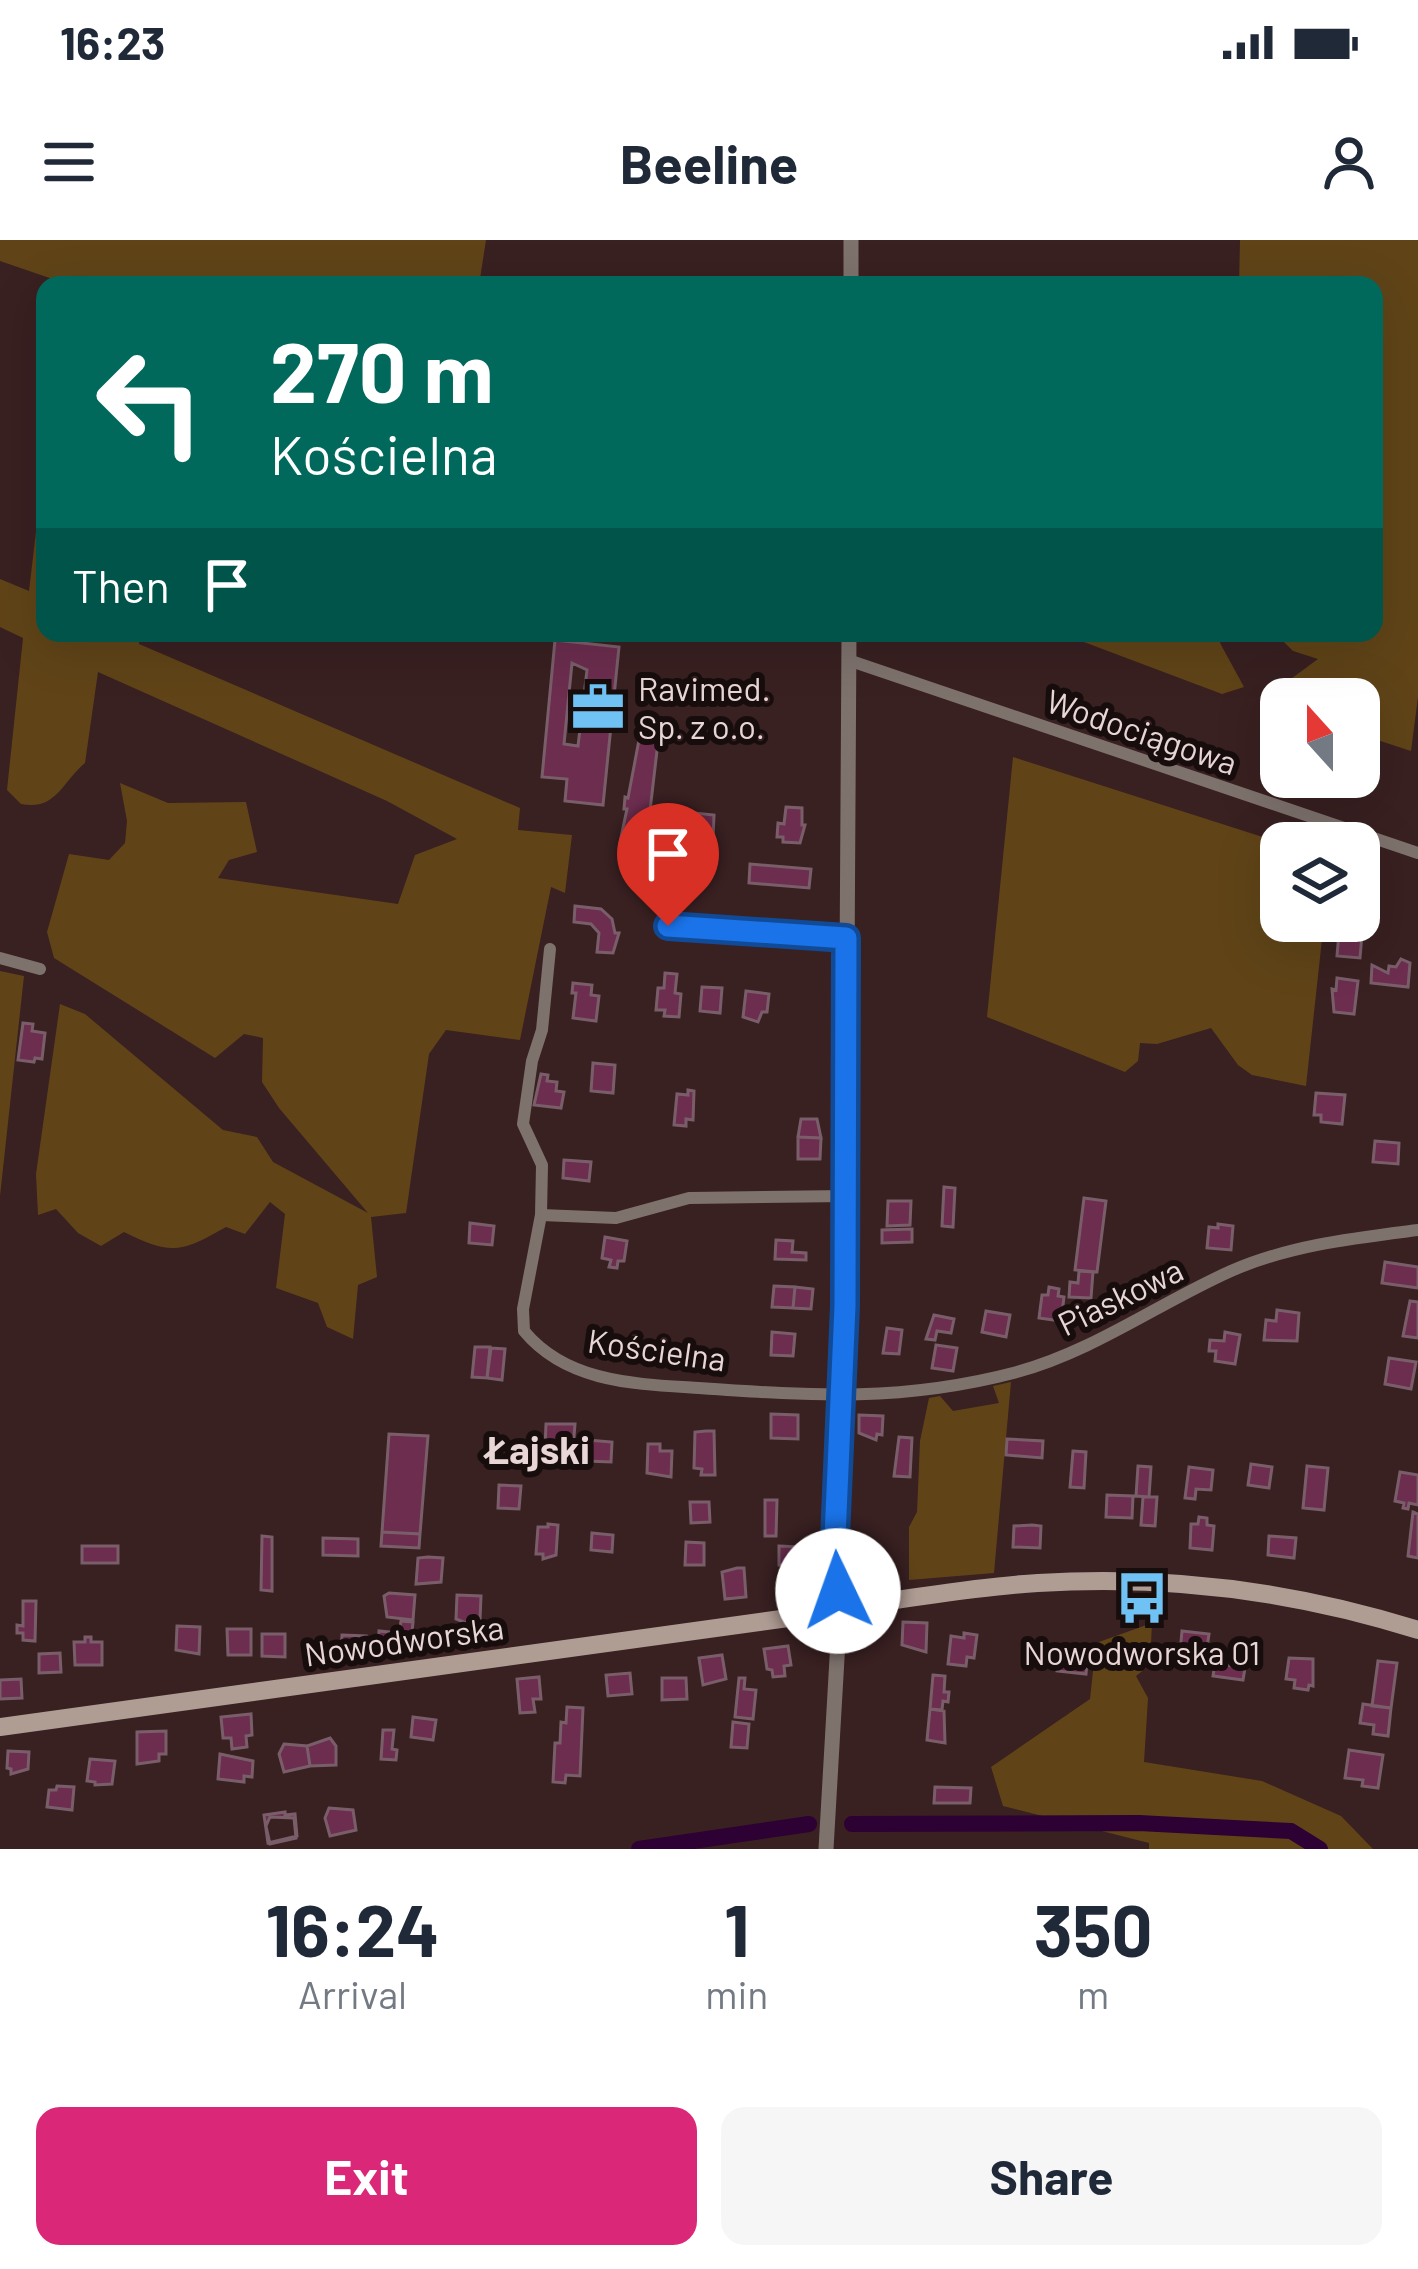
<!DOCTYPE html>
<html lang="en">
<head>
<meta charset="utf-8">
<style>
  body { margin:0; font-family:Barlow,sans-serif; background:#f6f6f7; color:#1f2937; height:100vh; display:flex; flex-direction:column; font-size:45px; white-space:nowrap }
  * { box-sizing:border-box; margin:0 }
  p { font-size:39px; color:#747a83 }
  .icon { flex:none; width:66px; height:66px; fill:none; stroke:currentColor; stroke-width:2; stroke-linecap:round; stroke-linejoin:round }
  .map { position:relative; height:1609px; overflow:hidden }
  .sheet { display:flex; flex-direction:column; background:#fff; flex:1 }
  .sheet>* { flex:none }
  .top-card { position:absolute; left:36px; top:36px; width:1347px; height:366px; border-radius:24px; box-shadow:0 12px 48px #0002; background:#00695c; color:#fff; overflow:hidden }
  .needle { width:78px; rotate:339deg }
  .buttons { position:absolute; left:1260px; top:438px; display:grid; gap:24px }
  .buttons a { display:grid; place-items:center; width:120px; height:120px; border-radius:24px; background:#fff; box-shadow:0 12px 48px #0002; font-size:60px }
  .pin { position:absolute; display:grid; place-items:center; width:102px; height:102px; color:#fff; margin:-123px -51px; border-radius:50% 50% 50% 0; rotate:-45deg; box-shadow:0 0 12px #0007 }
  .pin .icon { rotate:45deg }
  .me { position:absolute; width:132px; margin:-66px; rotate:357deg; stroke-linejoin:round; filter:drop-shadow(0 0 9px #0008) }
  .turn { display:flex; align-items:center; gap:42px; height:252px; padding:0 36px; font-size:54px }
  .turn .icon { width:156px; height:156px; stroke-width:2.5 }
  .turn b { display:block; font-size:84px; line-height:102px }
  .then { display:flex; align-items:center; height:114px; padding:0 36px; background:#0003; gap:24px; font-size:45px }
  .eta { display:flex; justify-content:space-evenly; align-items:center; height:204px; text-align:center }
  .eta b { font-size:72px; font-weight:700; line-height:84px }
  .action { display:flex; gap:24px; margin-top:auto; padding:24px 36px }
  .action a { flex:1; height:138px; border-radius:24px; background:#db2777; color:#fff; font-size:48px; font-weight:700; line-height:138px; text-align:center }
  .action a+a { background:#f6f6f7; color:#1f2937 }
  .status { display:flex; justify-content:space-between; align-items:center; height:84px; padding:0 60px; background:#fff; direction:ltr }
  .status svg { height:33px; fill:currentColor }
  header { display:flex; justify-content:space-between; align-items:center; height:156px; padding:0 36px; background:#fff; font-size:54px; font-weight:700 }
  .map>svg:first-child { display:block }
  .green { fill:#604418 }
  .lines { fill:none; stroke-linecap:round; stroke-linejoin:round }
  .canal { stroke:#2d0133; stroke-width:16 }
  .building { fill:#6c2d4e; stroke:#795e6a; stroke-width:3; fill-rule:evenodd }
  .minor { stroke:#7e726d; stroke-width:12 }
  .tertiary { stroke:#7e726d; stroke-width:15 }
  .secondary { stroke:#af9d94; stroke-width:18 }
  .route-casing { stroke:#114b97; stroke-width:30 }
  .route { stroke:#1a73e8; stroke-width:21 }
  .labels { text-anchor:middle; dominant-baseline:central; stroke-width:12; stroke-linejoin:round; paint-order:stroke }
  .poi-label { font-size:33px; fill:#e7d6d5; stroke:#180d0d; text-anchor:start }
  .street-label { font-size:33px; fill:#e7d6d5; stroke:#180d0d }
  .quarter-label { font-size:39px; font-weight:bold; fill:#e7d6d5; stroke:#180d0d }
</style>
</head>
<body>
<div class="status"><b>16:23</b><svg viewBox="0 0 49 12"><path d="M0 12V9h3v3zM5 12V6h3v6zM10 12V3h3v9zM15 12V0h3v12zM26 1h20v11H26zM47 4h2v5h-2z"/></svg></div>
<header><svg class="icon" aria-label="menu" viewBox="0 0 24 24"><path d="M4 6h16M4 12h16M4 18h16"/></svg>Beeline<svg class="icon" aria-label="person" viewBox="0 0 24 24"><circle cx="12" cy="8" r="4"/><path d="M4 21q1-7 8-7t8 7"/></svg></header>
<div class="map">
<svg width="1418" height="1609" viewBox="0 0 1418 1609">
  <rect width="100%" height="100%" fill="#392021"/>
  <path class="green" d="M0,0H486L479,45H70L0,21Z
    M1240,0H1418V457L1411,511L1359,494V459H1289L1284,444L1318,419L1293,411L1275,393H1374V45H1239Z
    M42,241L45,393H139V404L520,568L518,590L572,595L565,653L551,647L520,800L446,790L429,814L406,973L371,977L377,1037L358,1045L353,1099L327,1087L318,1063L276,1048L285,974L270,962L245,994L226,987C182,1012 171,1016 124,992L101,1006L78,993L56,969L38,975L36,934L60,764L85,774L223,890L257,897L273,922L368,973L279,868L262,842L263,798L244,794L215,818L54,718L47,692L69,614L109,620L125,603L127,581L120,543L168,563L246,562L257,612L229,620L218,638L398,664L415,615L457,599L387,561L98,432L85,523C62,542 56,571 21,564L7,550L23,398L0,387V339L29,351Z
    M1060,393H1227L1220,403L1244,447L1222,454Z
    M1013,517L1281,603V681H1324L1306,846L1252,835L1238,825L1211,788L1157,804L1140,803L1138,821L1125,832L987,777Z
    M0,731L24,736L0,956Z
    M1011,1142L994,1333L909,1340V1287L917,1272L920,1201L929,1158L940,1156L953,1171L999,1163L993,1146Z
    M1152,1383L1150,1425L1136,1436L1148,1458L1144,1522L1262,1541L1341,1576L1373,1609H1149V1603L1003,1566L991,1527L1090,1459L1096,1403Z"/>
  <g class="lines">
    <path class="canal" d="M852,1584L1139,1583L1291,1591L1320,1609
      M639,1609L809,1584"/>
  </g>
  <path class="building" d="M555,400L619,407L603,565L565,561L567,539L542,537ZM572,423L587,430L578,506L564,504Z
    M639,500L658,502L646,605L620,602L627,569H624L625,557L628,558Z
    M786,567L802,568V585H805L800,603L783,602V597H777L778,583L784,584Z
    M694,573L714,575L712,621L699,620V614L681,613L684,583L693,584Z
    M750,624L811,629L809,648L749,643Z
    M575,666L601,669L612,679L615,693H619L613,713L597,712L599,693L591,684L574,682Z
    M1340,681L1363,683L1360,718L1337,716Z
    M1401,719L1410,723L1408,747L1371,743L1372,725L1388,733L1389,726L1396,727Z
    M665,733L677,734L675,753L681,754L679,777L664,776L665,770H656L658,748H664Z
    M1337,738L1358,741L1354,774L1334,772L1332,749L1336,750Z
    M573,743L592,745L591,755L599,756L596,781L573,778L576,753H572Z
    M702,747L722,748L720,773L700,771Z
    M746,751L769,754L767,772H762L758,782L743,777Z
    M23,783L33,784L32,791L45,793L42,819L35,818L34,822L18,820Z
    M593,823L615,825L613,853L591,851Z
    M541,834L548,835L547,841L557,842L556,851L564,852L561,868L534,865Z
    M688,850L694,851L693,880L686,879V886L674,885L677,854L688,855Z
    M1316,853L1345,855L1342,884L1321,882V875H1314Z
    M801,879H817L821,898L798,897Z
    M798,897L821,898L820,919H798Z
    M1375,901L1399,903L1398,924L1373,922Z
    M564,920L591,922L589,941L563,938Z
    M944,947L955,948L953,987L942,986Z
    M1084,958L1106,961L1097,1032L1075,1030Z
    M888,961H911L910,985L887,986Z
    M470,983L494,986L492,1005L469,1003Z
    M1218,984L1233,986L1231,1010L1207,1008L1209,987L1218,988Z
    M912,989V1002L882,1003V990Z
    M605,997L627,1001L624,1021H618L617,1028L609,1027L611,1020L602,1018Z
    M776,1000L793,1001L792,1012L806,1013V1020L775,1019Z
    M1385,1022L1418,1027V1048L1382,1043Z
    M1079,1031L1093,1032L1091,1058L1069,1057L1070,1042L1078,1043Z
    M774,1046L795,1047L793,1068L772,1067Z
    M795,1047L813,1049L811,1069L793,1068Z
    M1049,1047L1059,1049L1058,1056L1064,1057L1061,1081L1039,1078L1042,1055H1048Z
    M1410,1061L1418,1062V1098L1403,1096Z
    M1277,1070L1299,1073L1297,1101L1264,1100L1266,1080L1276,1081Z
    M986,1071L1010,1075L1006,1097L982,1092Z
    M934,1075L954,1079L951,1093L937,1091L935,1100L926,1099Z
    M887,1088L902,1090L899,1114L883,1113Z
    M772,1092L795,1094L793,1116L771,1115Z
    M1225,1092L1240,1095L1235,1124L1215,1121L1216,1111H1209L1210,1100L1224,1101Z
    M936,1105L957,1108L953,1131L932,1128Z
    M475,1107H490L487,1138L472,1137Z
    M491,1108L505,1109L502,1140L487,1138Z
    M1389,1118L1416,1122L1411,1149L1385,1144Z
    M771,1174L798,1175V1199L771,1198Z
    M859,1175L883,1176L882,1195L877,1194L876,1200L859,1193Z
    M546,1184H575L573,1209L545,1207Z
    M706,1191H714L715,1235H701L702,1229L694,1228L695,1192Z
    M389,1194L428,1196L420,1294L382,1292Z
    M899,1197L912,1198L910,1237L894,1236Z
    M1007,1199L1043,1201L1042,1218L1006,1215Z
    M588,1200L612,1202L611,1222L587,1221Z
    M648,1204H660V1211H672L671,1237L647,1233Z
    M1073,1211L1086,1212L1084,1248L1070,1247Z
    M1251,1224L1272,1227L1269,1248L1248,1245Z
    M1138,1226L1151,1227L1149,1257L1136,1256Z
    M1307,1226L1328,1228L1324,1270L1303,1268Z
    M1189,1227L1213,1230L1211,1250L1196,1249L1195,1259L1185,1258Z
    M1400,1232L1418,1235V1265L1409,1263L1408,1269L1403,1268L1404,1263L1395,1261Z
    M499,1245L521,1246L519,1269L498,1268Z
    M1107,1255L1133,1256L1132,1278L1106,1277Z
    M1143,1257H1157L1155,1286L1141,1285Z
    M765,1260H777L776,1296H765Z
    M690,1262H709L710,1282L691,1283Z
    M1413,1272L1418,1274V1318L1408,1316Z
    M1199,1277L1207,1278V1285L1214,1286L1212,1310L1190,1308L1191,1284H1198Z
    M548,1284L558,1285L556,1315L543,1319V1314H536L538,1287H548Z
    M1032,1285L1041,1286L1040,1308L1013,1307L1014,1286Z
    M382,1292L420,1294L419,1308L381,1306Z
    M592,1293L613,1295L612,1312L591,1310Z
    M262,1296L272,1297V1351L261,1350Z
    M1269,1296L1296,1298L1294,1318L1268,1315Z
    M323,1298L358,1299V1316L323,1315Z
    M686,1302L704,1303V1325H685Z
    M82,1306H118V1323H82Z
    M779,1306L800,1307V1325H779Z
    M428,1317L443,1318L441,1342L416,1344L418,1318Z
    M737,1328H744L746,1357L725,1359L722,1332Z
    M389,1353L415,1355L413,1380L387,1377L384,1356Z
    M457,1355L481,1356L480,1380H472L471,1385L456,1379Z
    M23,1361H36L35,1401L23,1400V1393H17V1385L23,1386Z
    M401,1381L413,1382L410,1411H378L379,1391L399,1393Z
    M903,1382L927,1383L926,1412L902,1405Z
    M177,1386L200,1387L199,1414L176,1410Z
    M227,1389H251V1415H228Z
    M1182,1391L1209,1394L1206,1415L1180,1412Z
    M964,1393L977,1395L974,1418L967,1417L966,1426L948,1424L951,1396L964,1398Z
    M262,1394H285V1417L262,1416Z
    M342,1395L366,1396L365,1414L341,1413Z
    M85,1397H91V1402H102V1425H75L74,1402H85Z
    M788,1406L791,1425L784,1426L785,1436L773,1437L772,1430L767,1429L764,1409Z
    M1059,1407L1088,1411L1086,1434L1057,1431Z
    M60,1413L61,1432L39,1433V1414Z
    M722,1415L726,1439L703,1445L699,1418Z
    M1216,1418L1226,1419L1225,1425L1245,1428L1243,1440L1213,1436Z
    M1289,1418L1313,1419V1446L1309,1445L1308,1450L1294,1448L1295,1440L1286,1439Z
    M1378,1421L1397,1423L1391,1468L1372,1466Z
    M630,1433L632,1454L608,1456L606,1435Z
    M933,1435L945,1436L944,1452H949L948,1462L943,1461L942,1470L930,1469Z
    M539,1437L541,1459H533L535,1472L520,1473L517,1439Z
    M662,1438H686L687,1459L662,1460Z
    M739,1438H745L744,1449L756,1450L753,1479L735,1477Z
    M21,1439L22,1458L0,1459V1440Z
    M1363,1464L1391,1468L1388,1496L1373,1494L1374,1485L1360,1483Z
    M567,1467L583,1468L580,1536L566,1535L565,1543L553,1542L555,1503H560L561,1482L566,1483Z
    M930,1469L944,1471L945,1503L927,1500Z
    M251,1474L252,1495L246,1496L247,1507L232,1509L231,1498H223L221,1477Z
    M413,1477L436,1480L433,1500L411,1497Z
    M733,1482L749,1484L747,1508L731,1507Z
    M383,1490H394L392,1509L397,1510L396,1520L381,1519Z
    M166,1491V1514H159V1521L137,1524V1492Z
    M330,1498L336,1506V1525L310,1526L307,1506Z
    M284,1504L307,1506L310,1526L284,1532L279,1514Z
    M1349,1510L1383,1515L1378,1548L1362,1546L1363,1540L1345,1538Z
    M8,1511L29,1512L28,1529L11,1534V1529L7,1528Z
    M220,1514L253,1521L252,1537L244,1536V1542L218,1539Z
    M90,1519L115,1521L112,1544L95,1545V1542L87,1541Z
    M57,1546L74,1547L72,1570L47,1567L49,1550H56Z
    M935,1547L971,1548L970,1563H934Z
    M329,1568L353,1570L356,1590L330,1596L325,1578Z
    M285,1572V1575L295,1574L297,1596L268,1603L264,1575Z
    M270,1577L294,1578L296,1598L270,1604L266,1586Z"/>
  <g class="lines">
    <path class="minor" d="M848,420L1418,613
      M667,686L846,699
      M550,709L542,790L532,821L523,884L542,925L541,975L523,1069L524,1091C567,1143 636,1144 699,1148C815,1156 903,1162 1017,1132C1094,1111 1159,1063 1231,1031C1290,1005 1355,998 1418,990
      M0,718L40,729
      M541,975L616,978L689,958L847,956"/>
    <path class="tertiary" d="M851,45V0
      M838,1351L834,1297L845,1066L849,393
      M826,1609L838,1401"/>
    <path class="secondary" d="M817 1375a25 25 0 1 1 50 0a25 25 0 1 1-50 0Z
      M865,1364C922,1357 980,1346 1038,1343C1167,1335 1295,1351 1418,1390
      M0,1487L817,1374"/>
  </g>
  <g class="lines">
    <g class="route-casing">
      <path id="route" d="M668,686L846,698L845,1066L835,1298L838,1351"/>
    </g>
    <use href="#route" class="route"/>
  </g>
  <defs>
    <g id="office-bare" transform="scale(4.14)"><path d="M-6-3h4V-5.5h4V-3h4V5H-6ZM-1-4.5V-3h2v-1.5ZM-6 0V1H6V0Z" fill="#70c2f4" stroke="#180d0d" stroke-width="2.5" paint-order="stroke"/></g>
    <g id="bus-bare" transform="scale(4.14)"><path d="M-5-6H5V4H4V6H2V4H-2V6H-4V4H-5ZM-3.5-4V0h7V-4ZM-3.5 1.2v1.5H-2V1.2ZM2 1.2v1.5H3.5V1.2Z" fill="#70c2f4" stroke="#180d0d" stroke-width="2.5" paint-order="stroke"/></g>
  </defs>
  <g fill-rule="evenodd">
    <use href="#office-bare" x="598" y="467"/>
    <use href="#bus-bare" x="1142" y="1358"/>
  </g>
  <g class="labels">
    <g class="poi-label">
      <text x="638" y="448">Ravimed.<tspan x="638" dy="38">Sp. z o.o.</tspan></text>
      <text x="1142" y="1412" text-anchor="middle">Nowodworska 01</text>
    </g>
    <g class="street-label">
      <text transform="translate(1142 491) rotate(19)">Wodociągowa</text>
      <text transform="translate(1120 1056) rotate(-26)">Piaskowa</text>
      <text transform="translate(657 1109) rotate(8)">Kościelna</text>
      <text transform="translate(404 1400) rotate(-8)">Nowodworska</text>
    </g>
    <g class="quarter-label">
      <text x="537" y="1208">Łajski</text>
    </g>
  </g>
</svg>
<div class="buttons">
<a><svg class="needle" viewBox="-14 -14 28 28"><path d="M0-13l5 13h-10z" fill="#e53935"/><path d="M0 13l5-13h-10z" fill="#747a83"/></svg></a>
<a><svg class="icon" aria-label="layers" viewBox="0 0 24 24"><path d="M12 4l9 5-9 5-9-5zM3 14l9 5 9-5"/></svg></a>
</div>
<div class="pin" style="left:668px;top:686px;background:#d93025"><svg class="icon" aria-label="arrive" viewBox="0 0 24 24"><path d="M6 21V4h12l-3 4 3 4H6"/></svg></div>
<svg class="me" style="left:838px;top:1351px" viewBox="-20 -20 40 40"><circle r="19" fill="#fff"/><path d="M0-13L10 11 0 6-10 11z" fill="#1a73e8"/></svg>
<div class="top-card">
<div class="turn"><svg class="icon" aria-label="left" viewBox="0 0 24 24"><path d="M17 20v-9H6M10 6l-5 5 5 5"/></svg><div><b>270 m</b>Kościelna</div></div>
<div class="then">Then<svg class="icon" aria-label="arrive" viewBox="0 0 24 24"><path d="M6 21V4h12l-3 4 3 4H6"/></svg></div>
</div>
</div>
<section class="sheet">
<div class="eta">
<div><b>16:24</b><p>Arrival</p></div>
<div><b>1</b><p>min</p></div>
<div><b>350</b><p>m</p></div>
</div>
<div class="action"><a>Exit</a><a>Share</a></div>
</section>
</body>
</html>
